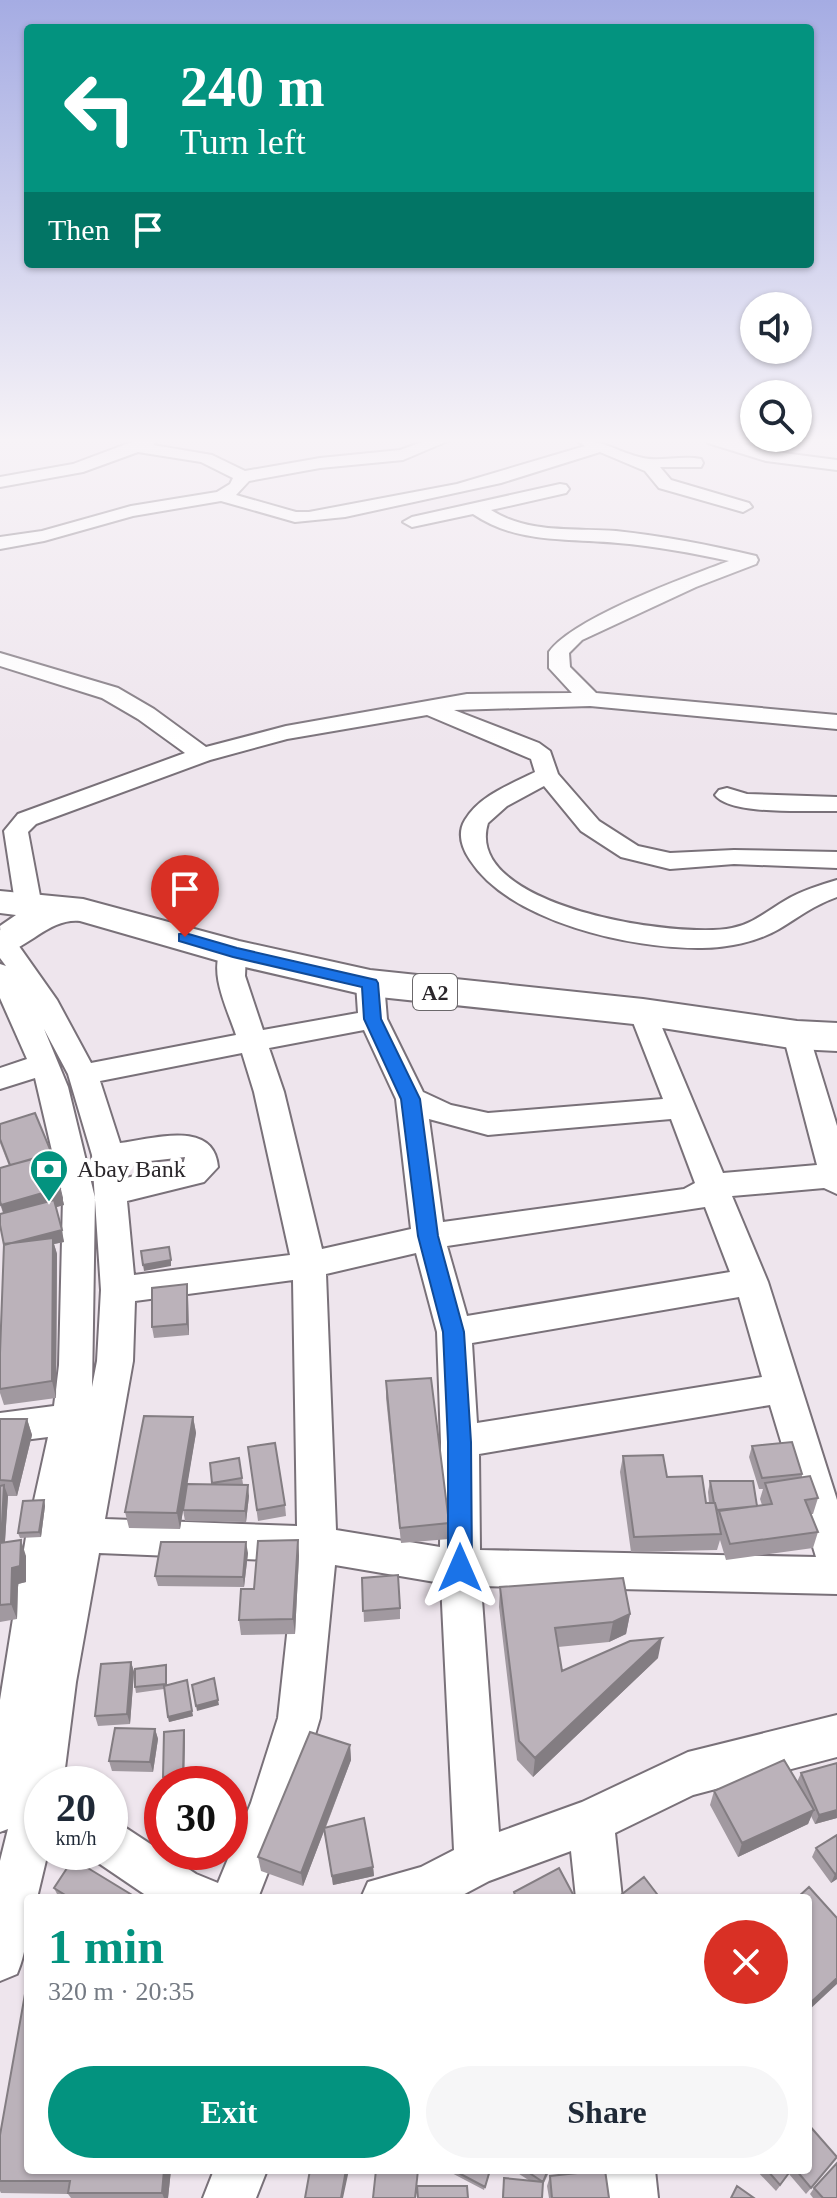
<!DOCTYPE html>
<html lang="en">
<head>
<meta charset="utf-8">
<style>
  body { margin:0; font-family:Georgia,serif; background:#f6f6f7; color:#1f2937; height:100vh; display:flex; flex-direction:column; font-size:30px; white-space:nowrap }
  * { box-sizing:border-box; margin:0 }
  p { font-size:26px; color:#747a83 }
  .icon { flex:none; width:44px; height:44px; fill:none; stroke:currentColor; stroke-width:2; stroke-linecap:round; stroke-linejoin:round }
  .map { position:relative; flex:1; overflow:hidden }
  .details { position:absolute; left:24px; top:1894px; width:788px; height:280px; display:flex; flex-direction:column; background:#fff; border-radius:8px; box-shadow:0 2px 6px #0004 }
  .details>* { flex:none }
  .hud { position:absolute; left:24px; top:24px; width:790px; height:244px; border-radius:8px; box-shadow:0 2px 6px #0004; background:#03937f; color:#fff; overflow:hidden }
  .fabs { position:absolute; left:740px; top:292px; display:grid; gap:16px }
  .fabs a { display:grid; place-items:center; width:72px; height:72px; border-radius:50%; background:#fff; box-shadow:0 2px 6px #0004; font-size:40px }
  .speed { position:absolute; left:24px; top:1766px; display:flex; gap:16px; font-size:40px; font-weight:700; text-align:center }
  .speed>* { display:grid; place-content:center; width:104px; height:104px; border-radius:50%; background:#fff; box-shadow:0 2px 6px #0004; line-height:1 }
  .speed small { font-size:20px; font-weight:400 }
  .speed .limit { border:12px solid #d22; background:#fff; color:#111 }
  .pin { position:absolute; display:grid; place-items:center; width:68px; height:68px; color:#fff; margin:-82px -34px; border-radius:50% 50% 50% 0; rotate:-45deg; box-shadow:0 0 8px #0007 }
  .pin .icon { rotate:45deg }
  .me { position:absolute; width:88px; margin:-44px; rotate:0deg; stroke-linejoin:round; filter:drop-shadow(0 0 6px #0008) }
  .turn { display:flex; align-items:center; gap:28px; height:168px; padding:0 24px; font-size:36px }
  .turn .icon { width:104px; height:104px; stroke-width:2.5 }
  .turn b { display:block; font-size:56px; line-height:68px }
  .then { display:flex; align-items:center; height:76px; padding:0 24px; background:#0003; gap:16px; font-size:30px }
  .round { display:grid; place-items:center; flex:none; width:84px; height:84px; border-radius:42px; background:#f6f6f7 }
  .head { display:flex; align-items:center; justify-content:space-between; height:136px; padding:0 24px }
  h1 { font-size:48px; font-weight:700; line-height:60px; color:#03937f }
  .primary-button { display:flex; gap:16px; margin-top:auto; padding:16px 24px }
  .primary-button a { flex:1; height:92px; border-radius:48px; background:#03937f; color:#fff; font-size:32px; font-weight:700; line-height:92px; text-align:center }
  .primary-button a+a { background:#f6f6f7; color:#1f2937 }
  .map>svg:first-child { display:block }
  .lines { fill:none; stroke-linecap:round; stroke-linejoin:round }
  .minor-casing { stroke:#797179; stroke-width:4 }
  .highway-casing { stroke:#797179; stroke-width:4 }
  .minor { fill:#fff; fill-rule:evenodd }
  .highway { fill:#fff; fill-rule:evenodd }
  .wall { fill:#a199a0 }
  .shaded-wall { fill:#837d82 }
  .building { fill:#bbb2ba; stroke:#837d82; stroke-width:2 }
  .route { fill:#1a73e8; stroke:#114b97; stroke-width:2 }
  .labels { text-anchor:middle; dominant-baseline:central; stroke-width:8; stroke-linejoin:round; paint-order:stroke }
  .shield { fill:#fff; stroke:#6b686b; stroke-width:2 }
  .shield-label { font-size:22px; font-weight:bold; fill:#2b272b }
  .poi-label { font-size:24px; fill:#2b272b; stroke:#fff; text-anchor:start }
</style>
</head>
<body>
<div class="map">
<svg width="837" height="2198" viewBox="0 0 837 2198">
  <rect width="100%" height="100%" fill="#eee5ed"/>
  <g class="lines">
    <g class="minor-casing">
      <path id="minor" d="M137,440H157L153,445L212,455L245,471L320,458L400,450L428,440H450L403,460L320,468L249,481L236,495L296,512H309L457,484L585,446L576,440C605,440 617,452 643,458C659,462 682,455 701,459L703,463L701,467H660L671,480L749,503L752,507L743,512L659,488L645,471L600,452L501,483L345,517L295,522L221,501L133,516L44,541L0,549V537L42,531L131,506L217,492L230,484L233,478L201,462L138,452L83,472L0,487V477L73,464Z
        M706,440H730L768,451L837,460V470L766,461L708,443Z
        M560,484L566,485L569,489L566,493L491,510C528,534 574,528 616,531C663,536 710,545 756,556L758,560L756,564L696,587L582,640L569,653L570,667L596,693L837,715V729L590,706L454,710L539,743L550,751L558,774L599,821L638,846L670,853L734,850L837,852V868L734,864L670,869L621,857L581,831L544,786L507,806L488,823C462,907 679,939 732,928C753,924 767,911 786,900C801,891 820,885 837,880V897C814,905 799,917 779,929C757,942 727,948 702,948C632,949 510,922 470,860C462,848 457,833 465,820C480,795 510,785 535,772L531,759L427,715L287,739L210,760L36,824L28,832L40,896L36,901H18L14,896L4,831L18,814L185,753L138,719L102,698L0,666V653L118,688L154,709L206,747L286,726L467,694L572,693L549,668V652C573,618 686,577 729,561C692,553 655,546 618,543C567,538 517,544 473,514L412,527L403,522L412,517Z
        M727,788L747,794L837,797V811C811,810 731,816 715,795L719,790Z
        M0,930L9,932L57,1000L91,1063L236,1035C228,1010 207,971 223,946L233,944L243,946L246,952L245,976L263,1030L358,1013L356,983L360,977L370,974L380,977L384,983L387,1019L423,1092L451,1105L488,1113L663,1099L629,1012L633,1006L643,1003L653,1006L723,1173L817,1165L783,1035L787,1028L797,1026L807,1028L837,1126V1194L824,1188L732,1196L768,1282L837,1500V1594L481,1586L499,1832L582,1802L688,1752L837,1715V1757L693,1795L615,1833L622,1898H576L571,1851L489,1881L457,1898H361L368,1882L421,1867L454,1850L441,1583L335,1565L320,1718L295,1803L258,1898H150L94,1860L91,1852H110V1821L126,1828L196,1874L218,1883L251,1803L278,1718L295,1561L99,1553L76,1682L63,1784H42V1852H48L37,1898H28C28,1926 28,1948 17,1974L0,1981V1861L8,1829L0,1832V1700L26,1537L48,1437L0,1443V1413L54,1406L59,1365L63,1198L35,1078L0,1089V1068L27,1059L0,998V964L6,966L0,958ZM44,1029L68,1074L92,1155L101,1290L97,1361L92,1387L95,1198L68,1087ZM364,1030L396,1099L411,1229L322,1249L284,1092L269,1048ZM242,1053L254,1092L290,1255L134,1275L127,1201L204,1182L218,1167C214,1119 153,1139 120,1143L100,1081ZM429,1119L488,1135L671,1119L695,1183L684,1189L443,1222ZM185,1157L183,1165L126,1178L124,1164ZM705,1207L730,1272L467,1316L447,1246ZM416,1253L437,1332L441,1442L440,1547L336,1530L326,1274ZM293,1280L297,1526L105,1519L133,1361L135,1301ZM739,1297L762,1377L477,1423L472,1343ZM770,1405L816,1557L480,1550L479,1454Z
        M214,2170H267L256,2198H203Z
        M603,2170H655L658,2198H606Z"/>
    </g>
    <g class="highway-casing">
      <path id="highway" d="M0,891L83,899L239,941L370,970L643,999L797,1021L837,1023V1051L797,1049L643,1025L370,996L219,961L80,921C50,918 30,947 2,954L0,926L16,915L0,913Z"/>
    </g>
    <use href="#minor" class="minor"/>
    <use href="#highway" class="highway"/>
  </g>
  <path class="wall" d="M0,1124L52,1154L54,1165L52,1166L60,1188L64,1205L55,1207L64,1242L54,1244L57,1254L56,1398L4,1405L0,1393V1353L4,1245L3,1213L0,1204V1168L9,1166L0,1143Z
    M187,1284L188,1296L189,1335L154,1338L152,1327Z
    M386,1381L449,1523V1539L401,1543L386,1398Z
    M193,1417L196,1433L187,1484L212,1485L210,1463L239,1458L243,1484L237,1485L249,1496L246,1522L185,1521L183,1510L186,1491L180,1529L129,1528L125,1512Z
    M0,1419H27L32,1435L17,1496H8L5,1542L26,1556V1582L18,1584L17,1619L0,1622Z
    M752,1446L802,1474V1477L818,1498L813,1514H811L818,1532L813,1548L726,1560L720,1540L717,1550L631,1552L620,1472L623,1456L667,1477L706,1503H709L708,1492L710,1481L757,1506L762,1505L760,1499L763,1489H759L749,1457Z
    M248,1447L285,1505L286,1516L258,1521Z
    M44,1500L45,1506L41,1537L20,1538L18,1533Z
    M298,1540L299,1556L295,1634L241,1635L239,1620L254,1589Z
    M248,1553L244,1587L158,1586L155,1576Z
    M362,1578L400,1608V1619L364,1622Z
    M500,1587L630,1614L626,1634L609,1642L558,1647L562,1671L658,1658L533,1777L517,1760L499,1607Z
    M131,1662L134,1672L130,1724L98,1726L95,1716Z
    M166,1665L167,1685L193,1716L169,1722L164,1689L136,1693L135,1687Z
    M155,1729L158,1739L153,1772L112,1771L109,1761Z
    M185,1735L184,1780L164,1781L163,1777Z
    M350,1745L351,1760L326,1827L373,1867L374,1876L333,1885L324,1831L303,1886L261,1871L258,1857Z
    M837,1763V1818L815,1824L811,1816L808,1824L738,1857L710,1805L714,1791L797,1782L801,1773Z
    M837,1835V1879L831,1883L812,1857L816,1848Z
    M54,1888L137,1898H59Z
    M0,2135L171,2170L168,2198H71L68,2194L1,2193L0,2191Z
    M832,2164L806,2194L789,2174L776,2191L756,2170H808Z
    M446,2170H491L484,2190Z
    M513,2170H550L543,2185L542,2198H502L504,2178L530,2181Z
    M550,2176L609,2198H549L547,2186Z
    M814,2188L837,2198H813L810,2194Z"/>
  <path class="shaded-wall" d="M52,1154L54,1165L14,1178L11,1167Z
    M60,1188L64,1205L6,1222L1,1205Z
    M62,1230L64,1242L54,1244L57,1254L56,1398L52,1381L4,1245Z
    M171,1260V1266L144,1271L143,1265Z
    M187,1284L188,1296L189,1335L187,1324Z
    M193,1417L196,1433L180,1529L177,1513Z
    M27,1419L32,1435L17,1496L12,1481Z
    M4,1485L8,1496L4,1555L1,1544Z
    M248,1485L249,1496L246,1522L245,1511Z
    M44,1500L45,1506L41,1537L39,1532Z
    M21,1540L26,1556V1582L18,1584L17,1619L11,1604L12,1568Z
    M298,1540L299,1556L295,1634L293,1619Z
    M246,1542L248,1553L244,1587L243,1577Z
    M630,1614L626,1634L609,1642L613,1622Z
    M662,1638L658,1658L533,1777L535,1758Z
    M131,1662L134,1672L130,1724L127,1714Z
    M187,1680L193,1716L169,1722L168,1717Z
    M218,1700L219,1705L197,1711L196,1706Z
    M155,1729L158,1739L153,1772L150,1762Z
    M184,1730L185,1735L184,1780L183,1775Z
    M350,1745L351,1760L303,1886L301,1873Z
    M814,1810L808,1824L738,1857L742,1843Z
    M837,1810V1818L815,1824L819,1815Z
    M373,1867L374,1876L333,1885L332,1876Z
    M837,1873V1879L831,1883L835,1874Z
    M837,1978V1984L808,2011V2005Z
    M164,2170H171L168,2198H164L162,2193Z
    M346,2170H349L343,2198H341Z"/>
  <path class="building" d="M35,1113L52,1154L10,1165L0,1139V1124Z
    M49,1154L60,1188L1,1205L0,1201V1168Z
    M54,1200L62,1230L4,1245L0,1225V1214Z
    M53,1238L52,1381L0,1389V1353L4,1244Z
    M169,1247L171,1260L143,1265L141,1251Z
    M187,1284V1324L152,1327V1288Z
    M431,1378L449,1523L400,1528L386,1381Z
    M144,1416L193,1417L177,1513L125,1512Z
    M0,1419H27L12,1481L0,1480Z
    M792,1442L802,1474L762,1478L752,1446Z
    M275,1443L285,1505L257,1510L248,1447Z
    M663,1455L667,1477L702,1476L706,1503H715L721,1534L634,1537L623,1456Z
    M239,1458L242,1478L212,1483L210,1463Z
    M810,1476L818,1498L805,1500L818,1532L730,1544L719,1511L772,1504L765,1483Z
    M710,1481H753L757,1506L717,1510L715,1503H714Z
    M187,1484L248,1485L245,1511L183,1510Z
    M4,1485L1,1543H0V1486Z
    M44,1500L39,1532L18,1533L23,1501Z
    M21,1540L20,1566L12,1568L11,1604L0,1605V1543Z
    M298,1540L293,1619L239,1620L241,1589H254L258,1541Z
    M161,1542H246L243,1577L155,1576Z
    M398,1575L400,1608L363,1611L362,1578Z
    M623,1578L630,1614L613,1622L555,1628L562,1671L630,1641L662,1638L535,1758L519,1741L500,1587Z
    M131,1662L127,1714L95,1716L101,1664Z
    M166,1665V1684L135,1687V1669Z
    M214,1678L218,1700L196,1706L192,1685Z
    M187,1680L192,1711L168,1717L164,1686Z
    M115,1728L155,1729L150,1762L109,1761Z
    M184,1730L183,1775L163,1777L164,1732Z
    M310,1732L350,1745L301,1873L258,1857Z
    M784,1760L814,1810L742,1843L714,1791Z
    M837,1763V1810L819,1815L801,1773Z
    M364,1818L373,1867L332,1876L324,1828Z
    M837,1835V1873L835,1874L816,1848Z
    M73,1859L137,1898H70L54,1888Z
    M559,1868L575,1898H516L514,1892Z
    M644,1877L660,1898H617Z
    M809,1887L837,1918V1978L808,2005V1898H797Z
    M25,1994H28V2170H164L162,2193H68L70,2181H0V2135Z
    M808,2124L837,2157L811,2188L796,2170H808Z
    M837,2163V2198H823L814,2188Z
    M310,2170H346L341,2198H305Z
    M376,2170H418L415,2198H373Z
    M453,2170H490L485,2187Z
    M525,2170H548L543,2182Z
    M605,2170L609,2198H552L550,2176Z
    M767,2170H791L780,2185Z
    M504,2178L543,2182L542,2198H503Z
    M417,2186H467L468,2198H418Z
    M737,2186L754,2198H731Z"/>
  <linearGradient id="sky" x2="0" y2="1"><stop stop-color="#a5ace3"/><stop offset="0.59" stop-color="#f7f3f7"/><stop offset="1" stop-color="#f7f3f7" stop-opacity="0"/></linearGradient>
  <rect width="837" height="747" fill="url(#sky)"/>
  <path class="route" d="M185,933L237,948L376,980L378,983L381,1019L420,1099L438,1236L464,1332L471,1442L472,1568L469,1576L460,1579L451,1576L448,1568V1442L443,1332L418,1236L401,1099L364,1019L362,987L233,957L179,941V934Z"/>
  <defs>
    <g id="bank-pin" transform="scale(2)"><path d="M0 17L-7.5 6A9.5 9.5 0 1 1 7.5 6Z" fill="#03937f" stroke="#fff"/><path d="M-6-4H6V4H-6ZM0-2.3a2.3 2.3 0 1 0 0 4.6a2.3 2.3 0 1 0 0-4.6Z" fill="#fff"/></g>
  </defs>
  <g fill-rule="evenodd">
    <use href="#bank-pin" x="49" y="1169"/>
  </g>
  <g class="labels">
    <rect class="shield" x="413" y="974" width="44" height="36" rx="6"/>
    <g class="shield-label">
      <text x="435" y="992">A2</text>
    </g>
    <g class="poi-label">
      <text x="77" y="1169">Abay Bank</text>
    </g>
  </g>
</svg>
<div class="fabs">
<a><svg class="icon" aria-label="sound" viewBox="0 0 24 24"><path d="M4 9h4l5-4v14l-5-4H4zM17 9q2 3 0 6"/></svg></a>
<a><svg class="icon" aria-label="search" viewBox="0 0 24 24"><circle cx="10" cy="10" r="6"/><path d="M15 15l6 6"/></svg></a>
</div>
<div class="speed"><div>20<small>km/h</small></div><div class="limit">30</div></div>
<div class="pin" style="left:185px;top:937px;background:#d93025"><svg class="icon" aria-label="arrive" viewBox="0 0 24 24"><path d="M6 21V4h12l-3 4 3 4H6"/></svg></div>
<svg class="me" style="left:460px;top:1568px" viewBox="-20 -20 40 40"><path d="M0-17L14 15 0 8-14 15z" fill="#1a73e8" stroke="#fff" stroke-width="4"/></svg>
<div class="hud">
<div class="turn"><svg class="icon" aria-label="left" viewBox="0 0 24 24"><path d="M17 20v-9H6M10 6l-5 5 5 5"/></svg><div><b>240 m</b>Turn left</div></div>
<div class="then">Then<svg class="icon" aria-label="arrive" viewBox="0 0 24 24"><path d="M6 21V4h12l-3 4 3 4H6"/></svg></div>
</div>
<section class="details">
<div class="head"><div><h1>1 min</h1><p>320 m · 20:35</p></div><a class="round" style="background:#d93025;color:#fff"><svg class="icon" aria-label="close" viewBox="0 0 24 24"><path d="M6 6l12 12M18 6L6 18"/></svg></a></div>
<div class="primary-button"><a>Exit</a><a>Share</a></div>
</section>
</div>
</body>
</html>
